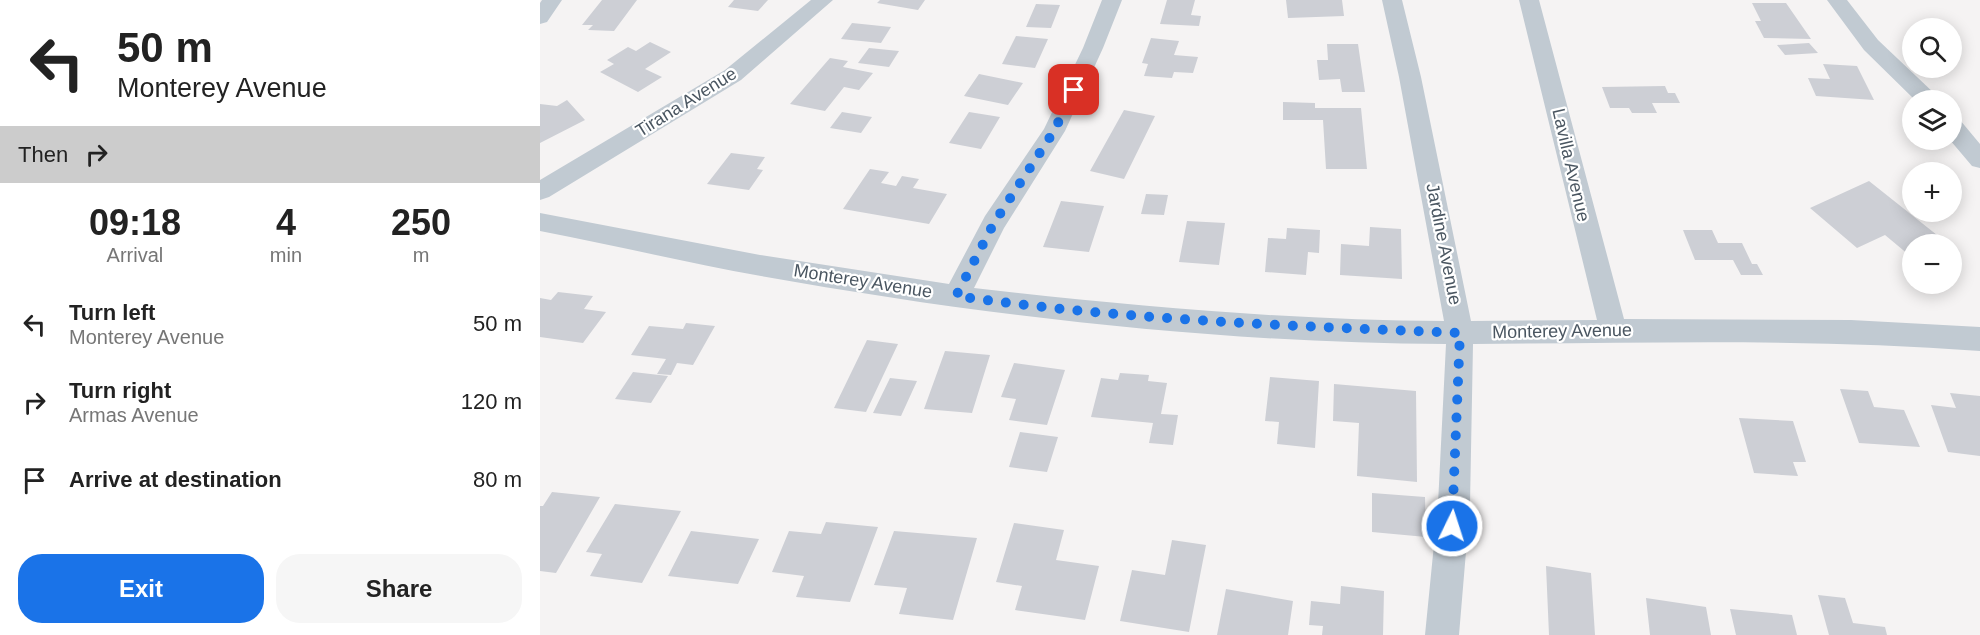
<!DOCTYPE html>
<html lang="en">
<head>
<meta charset="utf-8">
<style>
  body { margin:0; font-family:Arial,sans-serif; background:#f6f6f6; color:#222; height:100vh; display:flex; flex-direction:column; font-size:22px; white-space:nowrap }
  * { box-sizing:border-box; margin:0 }
  p { font-size:20px; color:#767676 }
  .icon { flex:none; width:33px; height:33px; fill:none; stroke:currentColor; stroke-width:2; stroke-linecap:round; stroke-linejoin:round }
  .map { position:relative; flex:1; overflow:hidden }
  .side { display:flex; flex-direction:column; background:#fff; width:540px }
  .side>* { flex:none }
  .banner { background:#fff; color:#222; overflow:hidden }
  .controls { position:absolute; left:1362px; top:18px; display:grid; gap:12px }
  .controls a { display:grid; place-items:center; width:60px; height:60px; border-radius:50%; background:#fff; box-shadow:0 3px 15px #0003; font-size:30px }
  .pin { position:absolute; display:grid; place-items:center; width:51px; height:51px; color:#fff; margin:-26px; border-radius:12px; box-shadow:0 3px 9px #0006 }
  .me { position:absolute; width:66px; margin:-33px; rotate:4deg; stroke-linejoin:round; filter:drop-shadow(0 0 4px #0008) }
  .turn { display:flex; align-items:center; gap:21px; height:126px; padding:0 18px; font-size:27px }
  .turn .icon { width:78px; height:78px; stroke-width:2.5 }
  .turn b { display:block; font-size:42px; line-height:51px }
  .then { display:flex; align-items:center; height:57px; padding:0 18px; background:#0003; gap:12px; font-size:22px }
  .eta { display:flex; justify-content:space-evenly; align-items:center; height:102px; text-align:center }
  .eta b { font-size:36px; font-weight:800; line-height:42px }
  .cta { display:flex; gap:12px; margin-top:auto; padding:12px 18px }
  .cta a { flex:1; height:69px; border-radius:24px; background:#1a73e8; color:#fff; font-size:24px; font-weight:800; line-height:69px; text-align:center }
  .cta a+a { background:#f6f6f6; color:#222 }
  ul { padding:0; list-style:none }
  li { display:flex; align-items:center; gap:18px; height:78px; padding:0 18px }
  li div { flex:1 }
  li b { display:block; font-size:22px }
  li em { font-style:normal }
  main { display:flex; flex:1; min-height:0 }
  .map>svg:first-child { display:block }
  .building { fill:#cdcfd5 }
  .lines { fill:none; stroke-linecap:round; stroke-linejoin:round }
  .minor { fill:#c1cad2; fill-rule:evenodd }
  .route { stroke:#1a73e8; stroke-width:10; stroke-dasharray:0 18 }
  .labels { text-anchor:middle; dominant-baseline:central; stroke-width:4.5; stroke-linejoin:round; paint-order:stroke }
  .street-label { font-size:18px; fill:#4a5661; stroke:#fff }
</style>
</head>
<body>
<main>
<section class="side">
<div class="banner">
<div class="turn"><svg class="icon" aria-label="left" viewBox="0 0 24 24"><path d="M17 20v-9H6M10 6l-5 5 5 5"/></svg><div><b>50 m</b>Monterey Avenue</div></div>
<div class="then">Then<svg class="icon" aria-label="right" viewBox="0 0 24 24"><path d="M7 20v-9h11M14 6l5 5-5 5"/></svg></div>
</div>
<div class="eta">
<div><b>09:18</b><p>Arrival</p></div>
<div><b>4</b><p>min</p></div>
<div><b>250</b><p>m</p></div>
</div>
<ul>
<li><svg class="icon" aria-label="left" viewBox="0 0 24 24"><path d="M17 20v-9H6M10 6l-5 5 5 5"/></svg><div><b>Turn left</b><p>Monterey Avenue</p></div><em>50 m</em></li>
<li><svg class="icon" aria-label="right" viewBox="0 0 24 24"><path d="M7 20v-9h11M14 6l5 5-5 5"/></svg><div><b>Turn right</b><p>Armas Avenue</p></div><em>120 m</em></li>
<li><svg class="icon" aria-label="arrive" viewBox="0 0 24 24"><path d="M6 21V4h12l-3 4 3 4H6"/></svg><div><b>Arrive at destination</b></div><em>80 m</em></li>
</ul>
<div class="cta"><a>Exit</a><a>Share</a></div>
</section>
<div class="map">
<svg width="1440" height="635" viewBox="0 0 1440 635">
  <rect width="100%" height="100%" fill="#f5f3f3"/>
  <path class="building" d="M62,0H97L74,31L48,30L53,25H42Z
    M194,0H228L218,11L188,7Z
    M340,0H385L378,10L337,3Z
    M627,0H655L651,15L661,16L659,26L620,24Z
    M746,0H802L804,16L748,18Z
    M1212,3H1246L1271,39L1224,38L1215,21H1221Z
    M496,4L520,5L511,28L486,27Z
    M312,23L351,27L341,43L301,39Z
    M476,36L508,39L495,68L462,64Z
    M611,38L639,41L634,55L658,57L653,73L634,72L632,78L604,76L608,64L602,63Z
    M110,42L131,52L105,69L122,77L98,92L60,72L74,64L67,60L88,47L96,51Z
    M1269,43L1278,53L1245,55L1237,45Z
    M787,44H818L825,92H802L800,79L779,80L777,60H788Z
    M329,48L359,51L349,67L318,63Z
    M290,58L308,61L303,67L333,73L319,90L304,87L285,111L250,104Z
    M1283,64L1317,66L1334,100L1276,96L1268,78L1290,79Z
    M439,74L483,83L468,105L424,96Z
    M1125,86L1128,93H1135L1140,103H1112L1117,113H1092L1089,108H1070L1062,87Z
    M27,100L45,120L0,143V104L17,106Z
    M743,102L775,103V108H821L827,169H786L783,120H743Z
    M584,110L615,116L584,179L550,171Z
    M302,112L332,117L321,133L290,128Z
    M429,112L460,117L441,149L409,143Z
    M191,153L225,157L217,169L223,170L209,190L167,184Z
    M330,169L349,172L341,183L356,186L362,176L379,179L373,188L407,194L389,224L303,209Z
    M1329,181L1402,239L1392,244H1372V254L1369,255L1345,235L1317,248L1270,208Z
    M606,194L628,195L624,215L601,214Z
    M521,201L564,206L549,252L503,247Z
    M647,221L685,223L679,265L639,262Z
    M830,227L861,229L862,279L800,275L801,244L829,246Z
    M747,228L780,230L779,253L768,252L766,275L725,272L728,238L746,239Z
    M1143,230H1172L1178,243H1202L1212,264H1217L1223,275H1201L1193,260H1155Z
    M18,292L53,296L44,309L66,312L43,343L0,337V298L11,300Z
    M146,323L175,326L153,365L137,363L131,375L117,374L126,359L91,355L109,326L143,329Z
    M327,340L358,344L326,412L294,408Z
    M405,351L450,355L432,413L384,409Z
    M474,363L525,370L507,425L469,420L476,399L461,397Z
    M93,372L128,376L111,403L75,399Z
    M580,373L609,375L608,381L627,383L621,414L638,415L633,445L609,443L613,423L551,417L561,378L578,380Z
    M730,377L779,381L775,448L737,444L739,422L725,421Z
    M350,378L377,381L361,416L333,413Z
    M794,384L876,391L877,482L817,476L819,423L793,421Z
    M1300,389L1328,391L1334,407L1364,410L1380,447L1319,443Z
    M1410,393L1440,396V456L1408,452L1391,405L1416,408Z
    M1199,418L1253,421L1266,462H1253L1258,476L1214,473Z
    M480,432L518,437L507,472L469,467Z
    M12,492L60,497L16,573L0,571V506H3Z
    M832,493L885,497L886,537L832,532Z
    M75,504L141,511L102,583L50,576L62,554L46,552Z
    M286,522L338,527L310,602L256,597L264,576L232,572L249,531L281,534Z
    M474,523L524,530L516,560L559,566L545,620L475,610L482,586L456,582Z
    M151,531L219,539L198,584L128,576Z
    M354,531L437,538L413,620L359,614L367,588L334,585Z
    M632,540L666,545L649,632L580,621L592,570L625,575Z
    M1006,566L1051,573L1055,635H1009Z
    M801,586L844,591L843,635H782L783,626L769,625L771,601L800,604Z
    M686,589L753,601L748,635H677Z
    M1278,595L1305,598L1313,623L1345,627L1347,635H1289Z
    M1106,598L1166,607L1171,635H1110Z
    M1190,609L1252,615L1257,635H1196Z"/>
  <g class="lines">
    <path class="minor" d="M2,0H22L7,22L0,24V3Z
      M271,0H293L201,80L9,197L0,200V180L185,70Z
      M562,0H582L563,48L525,131L464,228L434,288C590,306 747,320 904,321L859,77L842,0H862L881,77L931,321L1057,320L979,0H999L1084,319L1311,320L1440,327V351C1271,338 1103,343 933,344L930,504L919,635H885L898,504L906,344C676,343 446,316 221,276C147,263 74,245 0,231V213L220,255L409,284L445,216L504,129L543,48Z
      M1287,0H1307L1338,40L1396,95L1399,100H1375L1324,50Z
      M1412,118L1420,120L1440,144V168L1432,166L1410,140Z"/>
  </g>
  <g class="lines">
    <path class="route" d="M534,90L514,131L454,223L416,296C584,320 752,326 920,333L912,526"/>
  </g>
  <g class="labels">
    <g class="street-label">
      <text transform="translate(146 102) rotate(-32)">Tirana Avenue</text>
      <text transform="translate(1031 165) rotate(77)">Lavilla Avenue</text>
      <text transform="translate(904 244) rotate(79)">Jardine Avenue</text>
      <text transform="translate(323 281) rotate(9)">Monterey Avenue</text>
      <text transform="translate(1022 331) rotate(-1)">Monterey Avenue</text>
    </g>
  </g>
</svg>
<div class="controls">
<a><svg class="icon" aria-label="search" viewBox="0 0 24 24"><circle cx="10" cy="10" r="6"/><path d="M15 15l6 6"/></svg></a>
<a><svg class="icon" aria-label="layers" viewBox="0 0 24 24"><path d="M12 4l9 5-9 5-9-5zM3 14l9 5 9-5"/></svg></a>
<a>+</a>
<a>−</a>
</div>
<div class="pin" style="left:534px;top:90px;background:#d93025"><svg class="icon" aria-label="arrive" viewBox="0 0 24 24"><path d="M6 21V4h12l-3 4 3 4H6"/></svg></div>
<svg class="me" style="left:912px;top:526px" viewBox="-20 -20 40 40"><circle r="17" fill="#1a73e8" stroke="#fff" stroke-width="3"/><path d="M0-11L8 9 0 5-8 9z" fill="#fff"/></svg>
</div>
</main>
</body>
</html>
